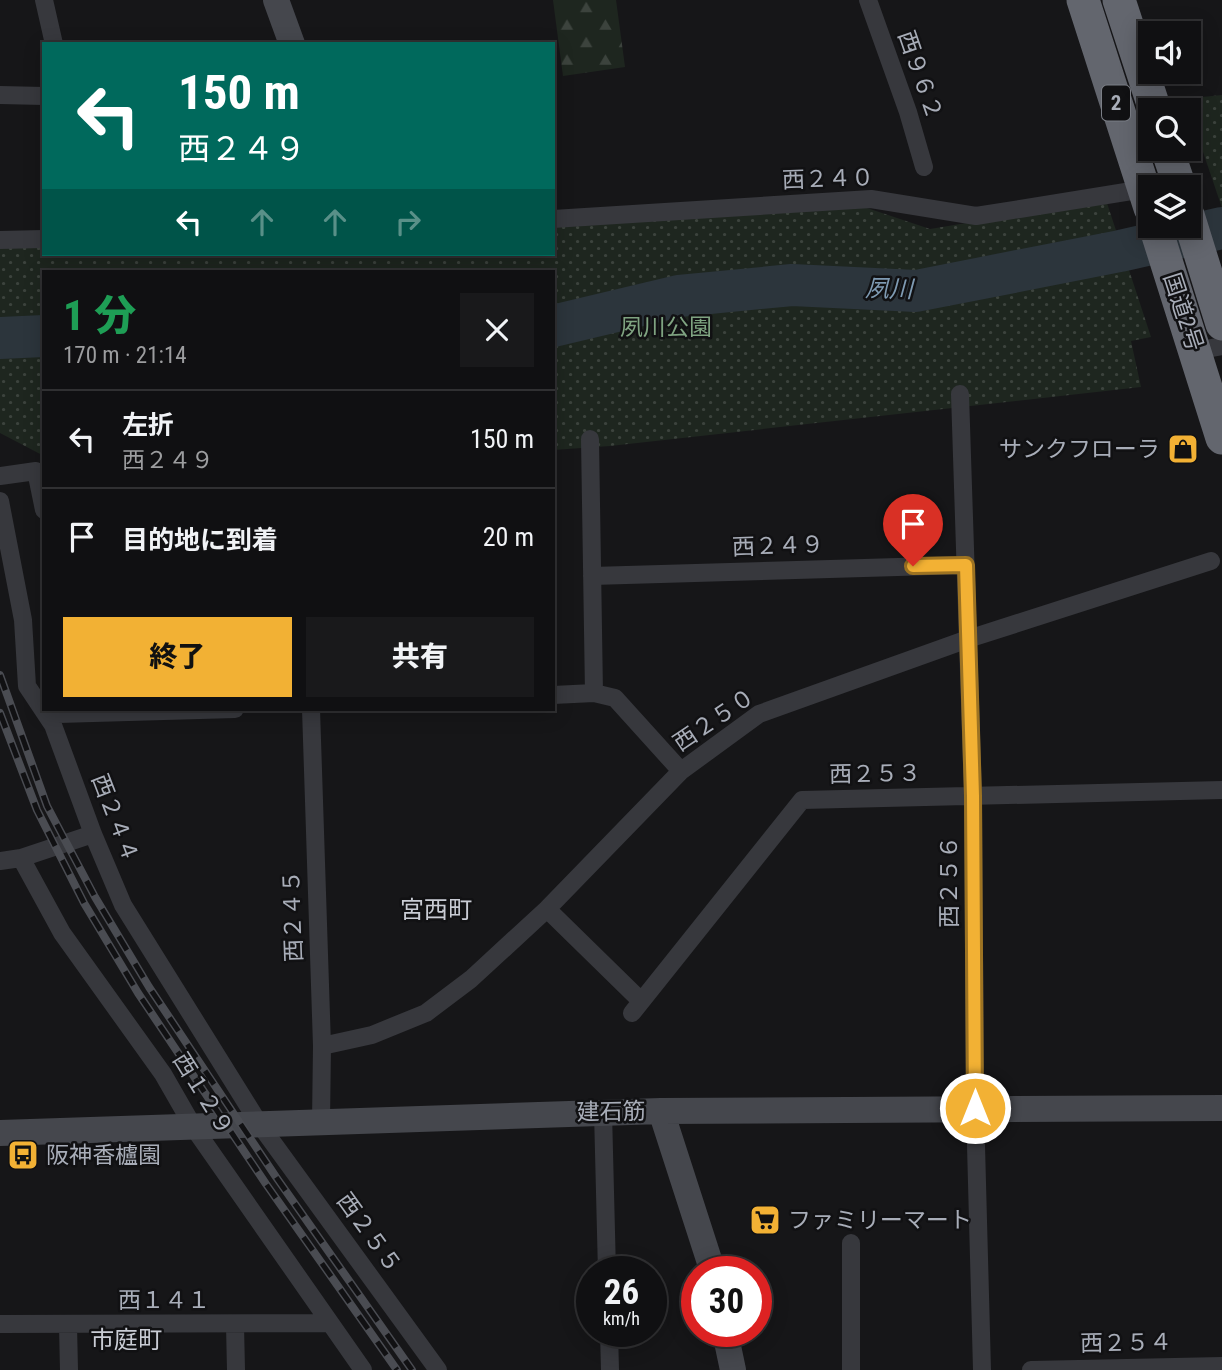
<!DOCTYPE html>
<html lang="ja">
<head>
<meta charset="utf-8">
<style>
  body { margin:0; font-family:"Roboto Condensed","Noto Sans JP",sans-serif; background:#19191b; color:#f1f3f6; height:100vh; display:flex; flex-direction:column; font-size:26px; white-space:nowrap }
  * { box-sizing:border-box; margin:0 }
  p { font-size:23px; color:#9c9d9f }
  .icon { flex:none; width:38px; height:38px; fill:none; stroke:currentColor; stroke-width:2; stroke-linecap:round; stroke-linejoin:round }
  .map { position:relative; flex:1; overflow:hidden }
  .side { position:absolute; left:42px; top:270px; width:513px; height:441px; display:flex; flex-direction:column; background:#101012; border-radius:0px; box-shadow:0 4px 18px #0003,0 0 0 2px #303032 }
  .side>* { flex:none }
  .guide { position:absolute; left:42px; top:42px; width:513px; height:214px; border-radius:0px; box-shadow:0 4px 18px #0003,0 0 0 2px #303032; background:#00695c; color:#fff; overflow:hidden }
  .buttons { position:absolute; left:1138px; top:21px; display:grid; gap:14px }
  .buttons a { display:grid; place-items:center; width:63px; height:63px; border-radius:0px; background:#101012; box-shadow:0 4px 18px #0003,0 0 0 2px #303032; font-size:35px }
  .speed { position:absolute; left:576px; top:1256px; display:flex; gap:14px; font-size:35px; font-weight:700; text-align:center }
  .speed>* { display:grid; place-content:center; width:91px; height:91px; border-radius:50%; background:#101012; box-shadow:0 4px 18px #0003,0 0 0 2px #303032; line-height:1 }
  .speed small { font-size:18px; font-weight:400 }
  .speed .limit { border:10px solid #d22; background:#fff; color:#111 }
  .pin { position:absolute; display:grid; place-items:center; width:60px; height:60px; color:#fff; margin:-72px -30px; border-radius:50% 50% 50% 0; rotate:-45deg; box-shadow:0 0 7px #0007 }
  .pin .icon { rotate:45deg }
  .me { position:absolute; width:77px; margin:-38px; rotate:0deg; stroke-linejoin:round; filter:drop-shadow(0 0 5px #0008) }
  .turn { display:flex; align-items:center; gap:24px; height:147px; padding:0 21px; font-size:32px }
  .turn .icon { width:91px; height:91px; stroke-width:2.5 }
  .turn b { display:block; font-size:49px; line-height:60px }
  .lanes { display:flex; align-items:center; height:66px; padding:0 21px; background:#0003; justify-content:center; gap:35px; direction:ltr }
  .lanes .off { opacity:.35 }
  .round { display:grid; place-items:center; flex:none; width:74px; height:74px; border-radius:0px; background:#19191b }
  .head { display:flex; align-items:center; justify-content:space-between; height:119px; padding:0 21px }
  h1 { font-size:42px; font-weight:800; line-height:52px; color:#1e9e55 }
  .action { display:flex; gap:14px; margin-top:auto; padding:14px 21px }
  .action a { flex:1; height:80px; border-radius:0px; background:#f2b134; color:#111; font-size:28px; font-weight:800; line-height:80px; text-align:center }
  .action a+a { background:#19191b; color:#f1f3f6 }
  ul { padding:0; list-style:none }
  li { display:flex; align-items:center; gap:21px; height:98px; padding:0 21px; border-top:2px solid #303032 }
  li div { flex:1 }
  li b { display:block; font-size:26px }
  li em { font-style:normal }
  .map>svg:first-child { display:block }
  .forest { fill:url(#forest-firs) }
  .park { fill:url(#park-dots) }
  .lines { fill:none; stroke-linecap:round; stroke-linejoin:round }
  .river { stroke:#2c353c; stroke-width:42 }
  .street { stroke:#37383d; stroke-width:18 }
  .secondary { stroke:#45474d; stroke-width:26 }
  .highway { stroke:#63666e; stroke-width:33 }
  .rail-casing { stroke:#4a4c52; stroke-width:8 }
  .rail { stroke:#111113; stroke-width:5; stroke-dasharray:16; stroke-linecap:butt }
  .route-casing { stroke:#9d7322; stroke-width:18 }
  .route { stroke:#f2b134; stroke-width:12 }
  .labels { text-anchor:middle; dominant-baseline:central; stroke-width:5; stroke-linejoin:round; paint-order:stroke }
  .shield { fill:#111113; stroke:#7b7e86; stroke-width:2 }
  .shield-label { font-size:21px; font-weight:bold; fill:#a8adb8 }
  .street-label { font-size:23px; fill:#a8adb8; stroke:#111113 }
  .park-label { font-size:23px; fill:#7fa381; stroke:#111113 }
  .poi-label { font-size:23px; fill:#a8adb8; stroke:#111113; text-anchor:start }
  .water-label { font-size:24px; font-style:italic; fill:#7f9bb3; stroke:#111113 }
  .neighbourhood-label { font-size:24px; fill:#c9ccd4; stroke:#111113 }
</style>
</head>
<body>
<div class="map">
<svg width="1222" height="1370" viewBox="0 0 1222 1370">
  <defs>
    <pattern id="forest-firs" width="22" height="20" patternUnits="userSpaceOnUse" patternTransform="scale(1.75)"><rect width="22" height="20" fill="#1e261f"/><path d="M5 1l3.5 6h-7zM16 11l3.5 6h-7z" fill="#3c433d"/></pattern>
    <pattern id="park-dots" width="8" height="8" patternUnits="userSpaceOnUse" patternTransform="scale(1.75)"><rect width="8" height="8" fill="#1e261f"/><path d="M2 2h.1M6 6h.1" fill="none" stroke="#3c433d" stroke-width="1.8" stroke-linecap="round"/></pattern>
  </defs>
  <rect width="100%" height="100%" fill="#161618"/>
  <path class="forest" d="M553,0H616L625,67L563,76Z"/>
  <path class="park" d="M1222,95V208L1199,140L1192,98Z
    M1106,200L1151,337L1131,341L1141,387L610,446L553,450V271H44V456L0,433V248L44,246V254H553V221L861,206L930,229Z"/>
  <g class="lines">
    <path class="river" d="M553,326L679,296L792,285L916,291L1120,251L1222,228
      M0,338L44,336"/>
    <path class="street" d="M44,0L54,44
      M868,0L908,112L924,167
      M0,95L44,96
      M553,219L871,199L976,216L1144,189
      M0,240L44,239
      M1195,351L1222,346
      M960,394L973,796L975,1108L982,1370
      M590,439L594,693L615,698L681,771
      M0,476L36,471L44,510
      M0,501L23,620L27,686L53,725L93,834L123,905L260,1125L438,1370
      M592,576L966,565
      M553,695L594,693
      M311,709L322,1046L321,1121
      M58,714L235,709
      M21,858L62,933L163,1074L194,1128L363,1370
      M0,861L21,858L93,834
      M547,909L641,1001
      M632,1013L802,800L1222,790
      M322,1046L372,1035L426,1013L471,979L547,909L681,771L759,714L968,639L1211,561
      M603,1112L607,1272
      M851,1243V1370
      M0,1324L329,1323
      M68,1325L69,1370
      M235,1325L236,1370
      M609,1332L610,1370
      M1031,1370L1222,1366"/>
    <path class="secondary" d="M276,0L292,44
      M661,1111L713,1272
      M0,1133L661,1111L1222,1108
      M725,1332L733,1370"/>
    <path class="highway" d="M1083,0L1150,208
      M1119,0L1155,110
      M1167,149L1180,187
      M1188,215L1222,324
      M1155,226L1222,438"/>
    <g class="rail-casing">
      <path id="rail" d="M0,675L47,806L95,897L149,987L276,1177L412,1370
        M0,713L37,810L84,903L138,993L266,1184L397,1370"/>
    </g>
    <use href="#rail" class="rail"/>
  </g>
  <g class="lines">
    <g class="route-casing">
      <path id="route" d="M913,566L966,565L973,796L975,1108"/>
    </g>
    <use href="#route" class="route"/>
  </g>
  <defs>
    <g id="shop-square" transform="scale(1.575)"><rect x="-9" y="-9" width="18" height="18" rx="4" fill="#f2b134" stroke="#111113"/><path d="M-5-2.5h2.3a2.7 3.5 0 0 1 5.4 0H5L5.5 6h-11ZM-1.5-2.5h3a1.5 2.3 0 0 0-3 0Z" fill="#111"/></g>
    <g id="bus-square" transform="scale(1.575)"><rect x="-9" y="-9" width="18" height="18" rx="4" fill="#f2b134" stroke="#111113"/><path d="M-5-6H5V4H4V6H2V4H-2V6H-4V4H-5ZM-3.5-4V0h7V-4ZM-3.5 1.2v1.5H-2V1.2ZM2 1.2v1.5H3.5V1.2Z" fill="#111"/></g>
    <g id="supermarket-square" transform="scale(1.575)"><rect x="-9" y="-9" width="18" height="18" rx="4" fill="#f2b134" stroke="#111113"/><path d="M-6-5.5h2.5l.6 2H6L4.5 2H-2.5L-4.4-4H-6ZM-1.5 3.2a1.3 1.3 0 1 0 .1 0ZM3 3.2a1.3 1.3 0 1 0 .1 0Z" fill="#111"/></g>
  </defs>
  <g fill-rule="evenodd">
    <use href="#shop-square" x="1183" y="449"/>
    <use href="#bus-square" x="23" y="1155"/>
    <use href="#supermarket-square" x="765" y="1220"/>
  </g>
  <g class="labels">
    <rect class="shield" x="1102" y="85.5" width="28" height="35" rx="5"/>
    <g class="shield-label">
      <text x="1116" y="103">2</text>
    </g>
    <g class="street-label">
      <text transform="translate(920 75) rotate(71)">西９６２</text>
      <text transform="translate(828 179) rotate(-2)">西２４０</text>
      <text transform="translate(1183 312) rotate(72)">国道2号</text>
      <text transform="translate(778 546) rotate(-2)">西２４９</text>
      <text transform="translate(714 720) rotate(-34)">西２５０</text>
      <text transform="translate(875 774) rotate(-1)">西２５３</text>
      <text transform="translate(115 818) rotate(69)">西２４４</text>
      <text transform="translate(949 882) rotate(-90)">西２５６</text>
      <text transform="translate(293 916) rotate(-92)">西２４５</text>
      <text transform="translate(203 1094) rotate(58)">西１２９</text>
      <text transform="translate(611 1112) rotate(-1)">建石筋</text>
      <text transform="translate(369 1233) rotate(54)">西２５５</text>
      <text x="164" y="1300">西１４１</text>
      <text transform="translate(1126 1343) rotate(-1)">西２５４</text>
    </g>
    <g class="park-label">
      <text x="666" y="327">夙川公園</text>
    </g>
    <g class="poi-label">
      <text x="1160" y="449" text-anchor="end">サンクフローラ</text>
      <text x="46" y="1155">阪神香櫨園</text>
      <text x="788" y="1220">ファミリーマート</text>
    </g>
    <g class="water-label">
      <text transform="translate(889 289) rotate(1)">夙川</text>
    </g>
    <g class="neighbourhood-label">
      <text x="436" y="910">宮西町</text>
      <text x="126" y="1340">市庭町</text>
    </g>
  </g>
</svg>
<div class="buttons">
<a><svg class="icon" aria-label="sound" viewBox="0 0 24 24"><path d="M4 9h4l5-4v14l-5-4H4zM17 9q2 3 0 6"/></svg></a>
<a><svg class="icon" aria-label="search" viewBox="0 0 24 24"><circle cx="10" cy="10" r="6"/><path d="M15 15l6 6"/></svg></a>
<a><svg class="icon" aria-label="layers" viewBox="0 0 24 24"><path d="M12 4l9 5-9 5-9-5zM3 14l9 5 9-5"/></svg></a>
</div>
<div class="speed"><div>26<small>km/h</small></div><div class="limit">30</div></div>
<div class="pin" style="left:913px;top:566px;background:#d93025"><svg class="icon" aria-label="arrive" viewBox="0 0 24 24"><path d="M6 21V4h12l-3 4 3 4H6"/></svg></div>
<svg class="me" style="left:975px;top:1108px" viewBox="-20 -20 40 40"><circle r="17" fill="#f2b134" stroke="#fff" stroke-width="3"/><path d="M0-11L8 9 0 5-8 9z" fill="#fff"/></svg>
<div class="guide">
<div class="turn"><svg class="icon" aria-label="left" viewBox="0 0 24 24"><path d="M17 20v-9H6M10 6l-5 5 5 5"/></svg><div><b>150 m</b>西２４９</div></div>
<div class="lanes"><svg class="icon" aria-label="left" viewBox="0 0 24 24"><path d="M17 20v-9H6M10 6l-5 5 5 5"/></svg><svg class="icon off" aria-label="ahead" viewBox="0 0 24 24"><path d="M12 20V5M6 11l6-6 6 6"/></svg><svg class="icon off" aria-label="ahead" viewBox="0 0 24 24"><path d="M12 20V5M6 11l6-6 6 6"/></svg><svg class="icon off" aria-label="right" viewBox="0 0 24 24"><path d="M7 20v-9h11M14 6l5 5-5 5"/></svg></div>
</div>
<section class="side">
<div class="head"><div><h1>1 分</h1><p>170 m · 21:14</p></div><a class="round"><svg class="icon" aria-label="close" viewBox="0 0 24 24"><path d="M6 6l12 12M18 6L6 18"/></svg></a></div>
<ul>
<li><svg class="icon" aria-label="left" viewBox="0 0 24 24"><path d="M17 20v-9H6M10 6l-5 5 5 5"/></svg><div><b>左折</b><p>西２４９</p></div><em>150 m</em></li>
<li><svg class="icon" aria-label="arrive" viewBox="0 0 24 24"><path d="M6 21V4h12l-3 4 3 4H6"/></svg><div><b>目的地に到着</b></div><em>20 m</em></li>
</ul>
<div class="action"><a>終了</a><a>共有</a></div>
</section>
</div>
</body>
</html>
